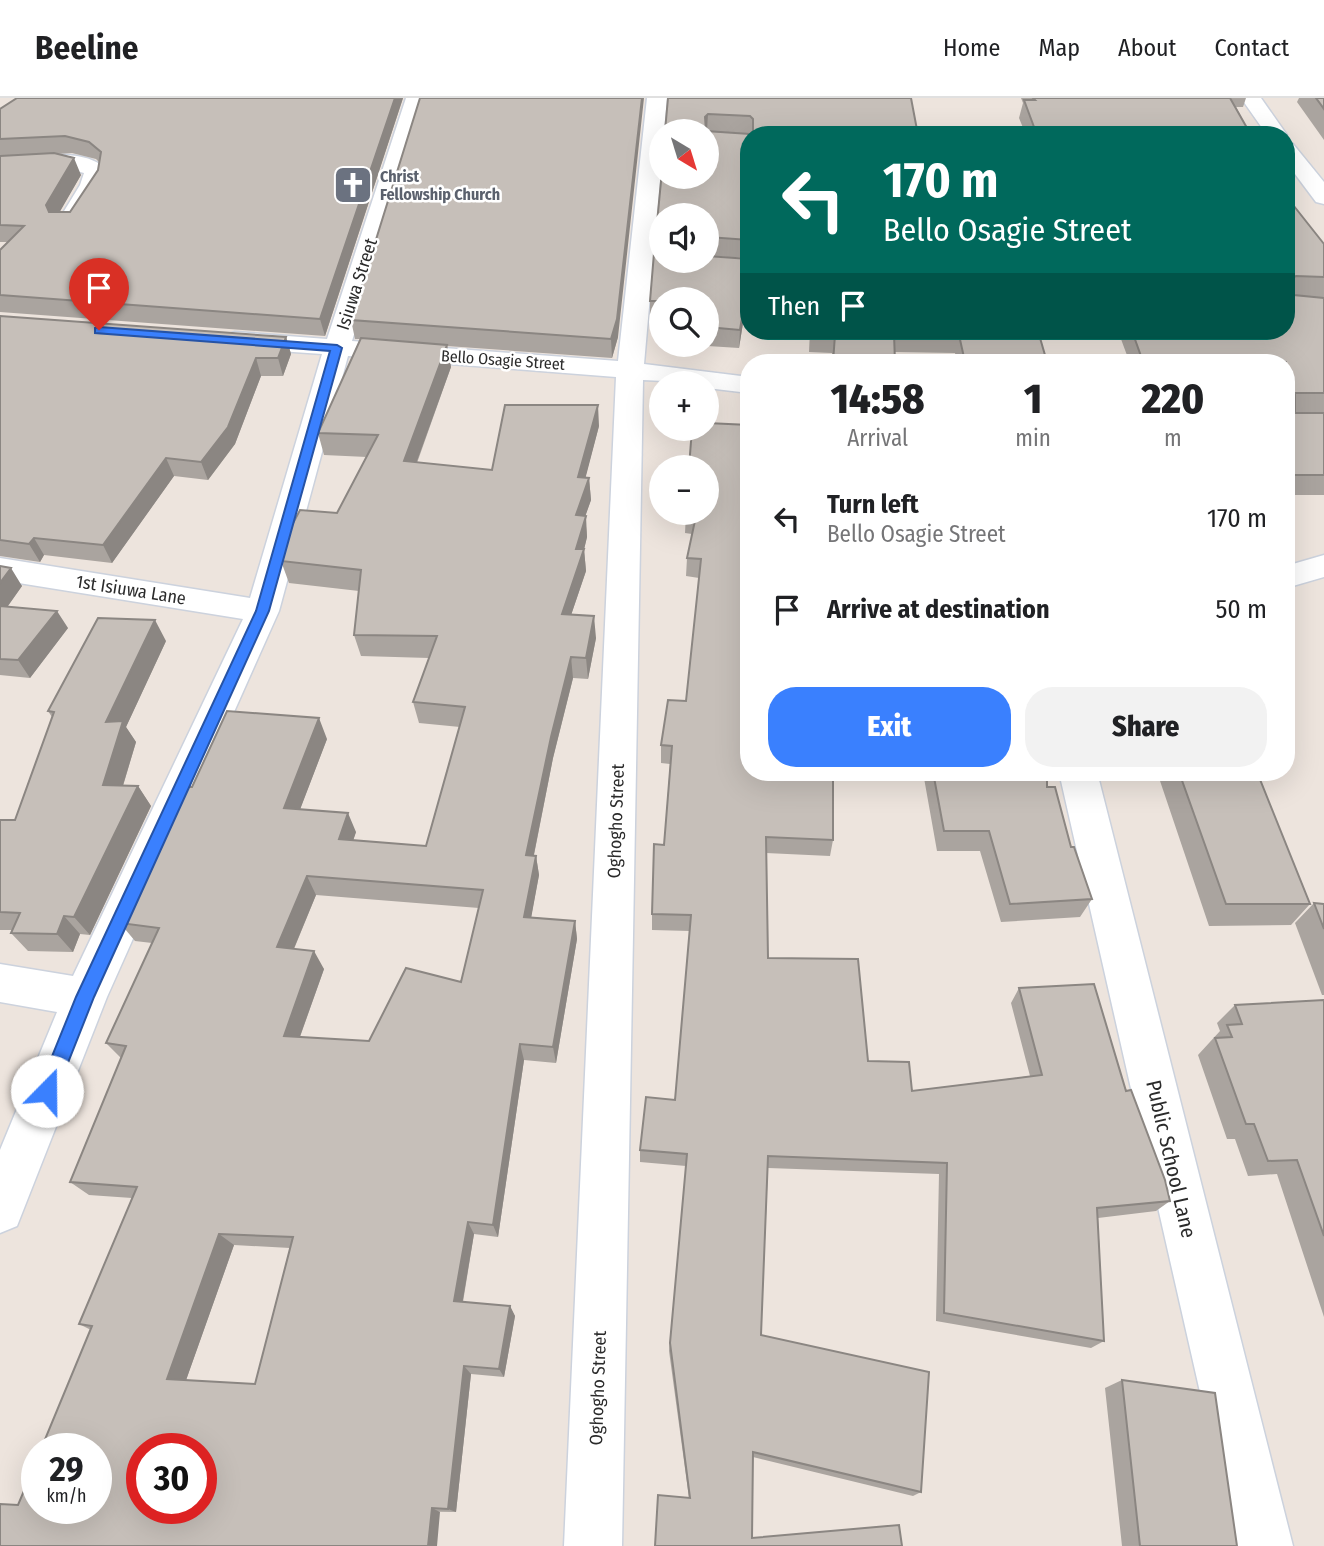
<!DOCTYPE html>
<html lang="en">
<head>
<meta charset="utf-8">
<style>
  body { margin:0; font-family:"Fira Sans Condensed",sans-serif; background:#f2f2f2; color:#202124; height:100vh; display:flex; flex-direction:column; font-size:26px; white-space:nowrap }
  * { box-sizing:border-box; margin:0 }
  p { font-size:23px; color:#757577 }
  .icon { flex:none; width:38px; height:38px; fill:none; stroke:currentColor; stroke-width:2; stroke-linecap:round; stroke-linejoin:round }
  .map { position:relative; flex:1; overflow:hidden }
  .details { position:absolute; left:740px; top:256px; width:555px; height:427px; display:flex; flex-direction:column; background:#fff; border-radius:28px; box-shadow:0 7px 28px #0002 }
  .details>* { flex:none }
  .banner { position:absolute; left:740px; top:28px; width:555px; height:214px; border-radius:28px; box-shadow:0 7px 28px #0002; background:#00695c; color:#fff; overflow:hidden }
  .needle { width:46px; rotate:142deg }
  .buttons { position:absolute; left:649px; top:21px; display:grid; gap:14px }
  .buttons a { display:grid; place-items:center; width:70px; height:70px; border-radius:50%; background:#fff; box-shadow:0 7px 28px #0002; font-size:35px }
  .speed { position:absolute; left:21px; top:1335px; display:flex; gap:14px; font-size:35px; font-weight:700; text-align:center }
  .speed>* { display:grid; place-content:center; width:91px; height:91px; border-radius:50%; background:#fff; box-shadow:0 7px 28px #0002; line-height:1 }
  .speed small { font-size:18px; font-weight:400 }
  .speed .limit { border:10px solid #d22; background:#fff; color:#111 }
  .pin { position:absolute; display:grid; place-items:center; width:60px; height:60px; color:#fff; margin:-72px -30px; border-radius:50% 50% 50% 0; rotate:-45deg; box-shadow:0 0 7px #0007 }
  .pin .icon { rotate:45deg }
  .me { position:absolute; width:77px; margin:-38px; rotate:22deg; stroke-linejoin:round; filter:drop-shadow(0 0 5px #0008) }
  .turn { display:flex; align-items:center; gap:24px; height:147px; padding:0 28px; font-size:32px }
  .turn .icon { width:91px; height:91px; stroke-width:2.5 }
  .turn b { display:block; font-size:49px; line-height:60px }
  .then { display:flex; align-items:center; height:66px; padding:0 28px; background:#0003; gap:14px; font-size:26px }
  .eta { display:flex; justify-content:space-evenly; align-items:center; height:119px; text-align:center }
  .eta b { font-size:42px; font-weight:800; line-height:49px }
  .action { display:flex; gap:14px; margin-top:auto; padding:14px 28px }
  .action a { flex:1; height:80px; border-radius:28px; background:#3a80fe; color:#fff; font-size:28px; font-weight:800; line-height:80px; text-align:center }
  .action a+a { background:#f2f2f2; color:#202124 }
  ul { padding:0; list-style:none }
  li { display:flex; align-items:center; gap:21px; height:91px; padding:0 28px }
  li div { flex:1 }
  li b { display:block; font-size:26px }
  li em { font-style:normal }
  header { display:flex; align-items:center; gap:42px; box-sizing:border-box; height:98px; padding:0 35px; background:#fff; border-bottom:2px solid #e0e0e0 }
  header strong { font-size:33px }
  nav { display:flex; gap:38px; margin-inline-start:auto; font-size:24px }
  .map>svg:first-child { display:block }
  .lines { fill:none; stroke-linecap:round; stroke-linejoin:round }
  .minor-casing { stroke:#ccd2dd; stroke-width:3 }
  .minor { fill:#fff; fill-rule:evenodd }
  .wall { fill:#aaa49f; fill-rule:evenodd }
  .shaded-wall { fill:#8b8682 }
  .building { fill:#c6bfb9; stroke:#8b8682; stroke-width:2; fill-rule:evenodd }
  .route { fill:#3a80fe; stroke:#2653a5; stroke-width:2 }
  .labels { text-anchor:middle; dominant-baseline:central; stroke-width:5; stroke-linejoin:round; paint-order:stroke }
  .far-worship-label { font-size:16px; font-weight:bold; fill:#5b616d; stroke:#fff; text-anchor:start }
  .far-street-label { font-size:16px; fill:#2b2b2b; stroke:#fff }
  .street-label { font-size:18px; fill:#2b2b2b; stroke:#fff }
  .near-street-label { font-size:21px; fill:#2b2b2b; stroke:#fff }
</style>
</head>
<body>
<header>
<strong>Beeline</strong>
<nav><a>Home</a><a>Map</a><a>About</a><a>Contact</a></nav>
</header>
<div class="map">
<svg width="1324" height="1448" viewBox="0 0 1324 1448">
  <rect width="100%" height="100%" fill="#ede4dd"/>
  <g class="lines">
    <g class="minor-casing">
      <path id="minor" d="M406,0H426L352,243L618,263L647,0H667L664,33H662V61L644,266L749,279V295L707,290V285L643,282L622,1448H564L616,279L348,258L279,513L107,899L17,1128L0,1135V1052L57,914L0,904V866L73,878L243,521L0,482V460L250,500L322,256L235,250L226,247L222,242L226,237L235,234L327,241Z
        M1241,0H1261L1287,37L1286,38L1267,37Z
        M1286,44L1293,46L1324,84V106L1316,104L1286,64Z
        M49,57C67,56 94,57 106,72L102,87L77,128H61L58,123L80,87L84,75L61,69L0,72V60Z
        M1324,457V479L1286,490V468Z
        M1059,674H1097L1293,1448H1235Z"/>
    </g>
    <use href="#minor" class="minor"/>
  </g>
  <path class="wall" d="M403,0L325,238L0,214V152L8,144H0V11ZM72,55L96,61L99,64L98,72L70,114H59L81,77L56,56Z
    M668,0H911L749,37V160L707,158V117H662V154L656,153V135Z
    M1021,0H1246L1243,9H1236L1251,37H1026L1019,20L1023,5Z
    M1299,0H1324V42L1297,4Z
    M1286,98L1324,146V199H1310L1324,200V397H1286V264H1121L1123,260H1128L1118,233H1286Z
    M749,161V226L743,225L739,250L692,247H707V201H662V221H650V203Z
    M0,218L286,239L291,256L283,278H261L235,346L208,382L174,378L112,465L44,457L40,464L0,458Z
    M351,222L618,239L612,260L447,248L451,269L417,365L492,372L599,328L585,380H589L591,402L585,418L587,439L584,451L586,473L571,517L596,540L588,581L573,580L553,660L534,757L536,758L539,777L531,819L575,823L577,841L556,965L524,962L498,1139L474,1136L463,1204L510,1208L515,1218L504,1279L471,1276L456,1414L18,1407L91,1232L79,1226L132,1100L89,1097L70,1084L121,960L106,945L152,845L135,843L120,825L192,689L327,641L300,711L356,734L353,742L426,748L460,629L419,625L413,604L429,560L361,558L354,537L359,493L289,485L281,463L337,415L367,359L324,357L318,335L360,241H355ZM316,797L479,810L461,884L369,943L300,939L324,871L294,851ZM234,1147L290,1150L255,1286L186,1282Z
    M810,233H1038L1047,264H957L955,255L895,254V264H832V255L809,254Z
    M749,327L799,677L833,742L830,758L766,755L768,860L868,963L912,993L1030,978L1011,905L1019,890L1126,993L1170,1103L1156,1113L1098,1120L1104,1243L1091,1250L936,1223L939,1076L768,1070L761,1237L921,1394L913,1398L753,1359L655,1448L689,1400L669,1253L686,1068L640,1064V1052L675,1002L690,833L652,832V816L664,747L670,666L661,665V647L686,603L699,480L686,478L687,460L692,436L685,435L686,415Z
    M0,468L22,488L8,508L68,530L30,580L0,577Z
    M166,543L126,629L136,644L123,688H138L151,708L90,837L80,836L73,854L28,853L11,835L12,832H0V722H15L52,619L48,613Z
    M894,674H1047V689L1092,801L1080,819L1001,824L980,753H937L924,680L893,675Z
    M1157,674H1257L1310,806L1291,827L1209,828Z
    M1314,805L1324,806V897H1322L1295,825Z
    M1324,902V1219L1277,1076L1248,1078L1235,1041H1227L1198,957L1220,933L1217,925L1235,907Z
    M1122,1282L1237,1448H1122L1105,1290Z"/>
  <path class="shaded-wall" d="M395,0H403L325,238L320,221Z
    M642,0H644L618,239L612,260L611,241Z
    M708,16L707,33H704L705,19Z
    M74,60L81,77L54,124L46,107Z
    M744,207L743,225L739,250L740,232Z
    M286,239L291,256L283,278L278,260Z
    M447,247L451,269L409,385L404,363Z
    M256,260L261,278L235,346L208,382L201,364Z
    M598,307L599,328L580,401L578,379Z
    M166,360L174,378L112,465L103,447Z
    M589,380L591,402L578,439L576,417Z
    M586,418L587,439L583,456L584,451L586,473L564,538L562,516L576,451Z
    M34,440L44,457L40,464L29,446Z
    M11,470L22,488L0,519V485Z
    M57,513L68,530L30,580L18,562Z
    M594,518L596,540L588,581L586,560Z
    M155,522L166,543L126,629L136,644L117,707L103,687L106,624Z
    M571,559L573,580L553,660L530,776L526,757L551,639Z
    M319,620L327,641L293,730L284,710Z
    M138,688L151,708L90,837L74,819Z
    M348,715L356,734L347,761L339,741Z
    M536,758L539,777L528,837L524,819Z
    M307,778L316,797L287,867L277,849Z
    M64,818L80,836L73,854L57,836Z
    M575,823L577,841L556,965L553,949Z
    M314,853L324,871L294,955L284,938Z
    M520,946L524,962L498,1139L493,1127Z
    M468,1124L474,1136L461,1213L454,1203Z
    M219,1136L234,1147L184,1288L167,1281Z
    M510,1208L515,1218L504,1279L499,1271Z
    M464,1268L471,1276L456,1414L448,1411Z
    M432,1410L440,1414L437,1448H428Z"/>
  <path class="building" d="M17,0H395L320,221L0,197V152L24,128L0,127V58L54,55L74,60L46,107L49,114H70L98,72L101,54L89,44L65,38L0,41V11Z
    M420,0H642L617,221L611,241L351,222Z
    M668,0H911L918,37H749V142L708,139L707,140V117H662V136L656,135L662,73V79H707V33H665ZM708,16L750,18L753,21V33L750,36L706,33L705,19Z
    M1033,0H1230L1251,37H1037L1024,2H1035Z
    M1316,0H1324V11Z
    M1286,98L1324,146V179L1296,178L1293,180L1294,197L1324,200V295H1295V315H1324V377H1286V264H1124L1123,260L1142,261L1132,233H1286Z
    M654,155H662V163H707V158L749,161V207H744L740,232L707,229V201H662V203H650Z
    M0,218L286,239L278,260H256L228,329L201,364L166,360L103,447L34,440L29,446L0,442Z
    M811,233H1038L1047,264H965L959,237L894,236L895,264H833L835,237L811,235Z
    M361,240L447,247L404,363L492,372L505,307H598L578,379L589,380L576,417L586,418L576,451H584L562,516L594,518L586,560L571,559L551,639L526,757L536,758L524,819L575,823L553,949L520,946L493,1127L468,1124L454,1203L510,1208L499,1271L464,1268L448,1411L432,1410L428,1448H0V1406L18,1407L37,1362V1410H96V1351H41L92,1228L79,1226L137,1089L70,1084L126,948L106,945L159,830L120,825L183,689H192L227,613L319,620L284,710L348,715L339,741L426,748L465,609L413,604L437,538L354,537L361,472L281,463L290,431L300,412L337,415L378,337L318,335ZM307,778L483,792L461,884L406,870L369,943L284,938L314,853L277,849ZM219,1136L293,1139L255,1286L167,1281ZM142,1351H201V1410H142Z
    M707,325L749,327V674H799V677L833,678V742L766,739L768,860L858,861L868,963L909,964L912,993L1042,977L1019,890L1094,886L1126,993L1131,992L1165,1082L1170,1103L1097,1110L1104,1243L944,1215L947,1065L768,1058L761,1237L929,1274L921,1394L753,1354L752,1440L899,1427L902,1448H655L658,1397L690,1400L670,1245L687,1056L640,1052L646,999L675,1002L691,817L652,816L654,746L664,747L672,648L661,647L668,602L686,603L701,461L687,460L696,418L686,417V415H707V369H689L692,331H707Z
    M0,468L11,470L0,485Z
    M0,508L57,513L18,562L0,561Z
    M98,520L155,522L106,624L123,623L103,687L138,688L74,819L64,818L57,836L11,835L20,815L0,814V722H15L54,614L48,613Z
    M933,674H1047V689H1055L1071,749H1074L1092,801L1010,806L989,733H944Z
    M1179,674H1257L1310,806H1226Z
    M1314,805L1324,806V831Z
    M1324,902V1138L1297,1062L1268,1063L1254,1026H1246L1215,940L1232,939L1227,927L1242,926L1235,907Z
    M1122,1282L1215,1295L1237,1448H1140Z"/>
  <path class="route" d="M99,229L337,247L342,250L269,513L94,899L54,1000L47,1002L41,1000L38,993L76,899L256,513L330,253L95,235V230Z"/>
  <defs>
    <g id="church-square" transform="scale(2.0125)"><rect x="-9" y="-9" width="18" height="18" rx="4" fill="#6b7280" stroke="#fff"/><path d="M-1.2-6h2.4v3.5h3.3v2.4h-3.3V6h-2.4V-.1h-3.3v-2.4h3.3Z" fill="#fff"/></g>
  </defs>
  <g fill-rule="evenodd">
    <use href="#church-square" x="353" y="87"/>
  </g>
  <g class="labels">
    <g class="far-worship-label">
      <text x="380" y="78">Christ<tspan x="380" dy="18">Fellowship Church</tspan></text>
    </g>
    <g class="far-street-label">
      <text transform="translate(503 262) rotate(4)">Bello Osagie Street</text>
    </g>
    <g class="street-label">
      <text transform="translate(357 186) rotate(-72)">Isiuwa Street</text>
      <text transform="translate(131 492) rotate(9)">1st Isiuwa Lane</text>
      <text transform="translate(616 723) rotate(-88)">Oghogho Street</text>
      <text transform="translate(598 1290) rotate(-88)">Oghogho Street</text>
    </g>
    <g class="near-street-label">
      <text transform="translate(1171 1061) rotate(77)">Public School Lane</text>
    </g>
  </g>
</svg>
<div class="buttons">
<a><svg class="needle" viewBox="-14 -14 28 28"><path d="M0-13l5 13h-10z" fill="#e53935"/><path d="M0 13l5-13h-10z" fill="#757577"/></svg></a>
<a><svg class="icon" aria-label="sound" viewBox="0 0 24 24"><path d="M4 9h4l5-4v14l-5-4H4zM17 9q2 3 0 6"/></svg></a>
<a><svg class="icon" aria-label="search" viewBox="0 0 24 24"><circle cx="10" cy="10" r="6"/><path d="M15 15l6 6"/></svg></a>
<a>+</a>
<a>−</a>
</div>
<div class="speed"><div>29<small>km/h</small></div><div class="limit">30</div></div>
<div class="pin" style="left:99px;top:232px;background:#d93025"><svg class="icon" aria-label="arrive" viewBox="0 0 24 24"><path d="M6 21V4h12l-3 4 3 4H6"/></svg></div>
<svg class="me" style="left:47px;top:993px" viewBox="-20 -20 40 40"><circle r="19" fill="#fff"/><path d="M0-13L10 11 0 6-10 11z" fill="#3a80fe"/></svg>
<div class="banner">
<div class="turn"><svg class="icon" aria-label="left" viewBox="0 0 24 24"><path d="M17 20v-9H6M10 6l-5 5 5 5"/></svg><div><b>170 m</b>Bello Osagie Street</div></div>
<div class="then">Then<svg class="icon" aria-label="arrive" viewBox="0 0 24 24"><path d="M6 21V4h12l-3 4 3 4H6"/></svg></div>
</div>
<section class="details">
<div class="eta">
<div><b>14:58</b><p>Arrival</p></div>
<div><b>1</b><p>min</p></div>
<div><b>220</b><p>m</p></div>
</div>
<ul>
<li><svg class="icon" aria-label="left" viewBox="0 0 24 24"><path d="M17 20v-9H6M10 6l-5 5 5 5"/></svg><div><b>Turn left</b><p>Bello Osagie Street</p></div><em>170 m</em></li>
<li><svg class="icon" aria-label="arrive" viewBox="0 0 24 24"><path d="M6 21V4h12l-3 4 3 4H6"/></svg><div><b>Arrive at destination</b></div><em>50 m</em></li>
</ul>
<div class="action"><a>Exit</a><a>Share</a></div>
</section>
</div>
</body>
</html>
